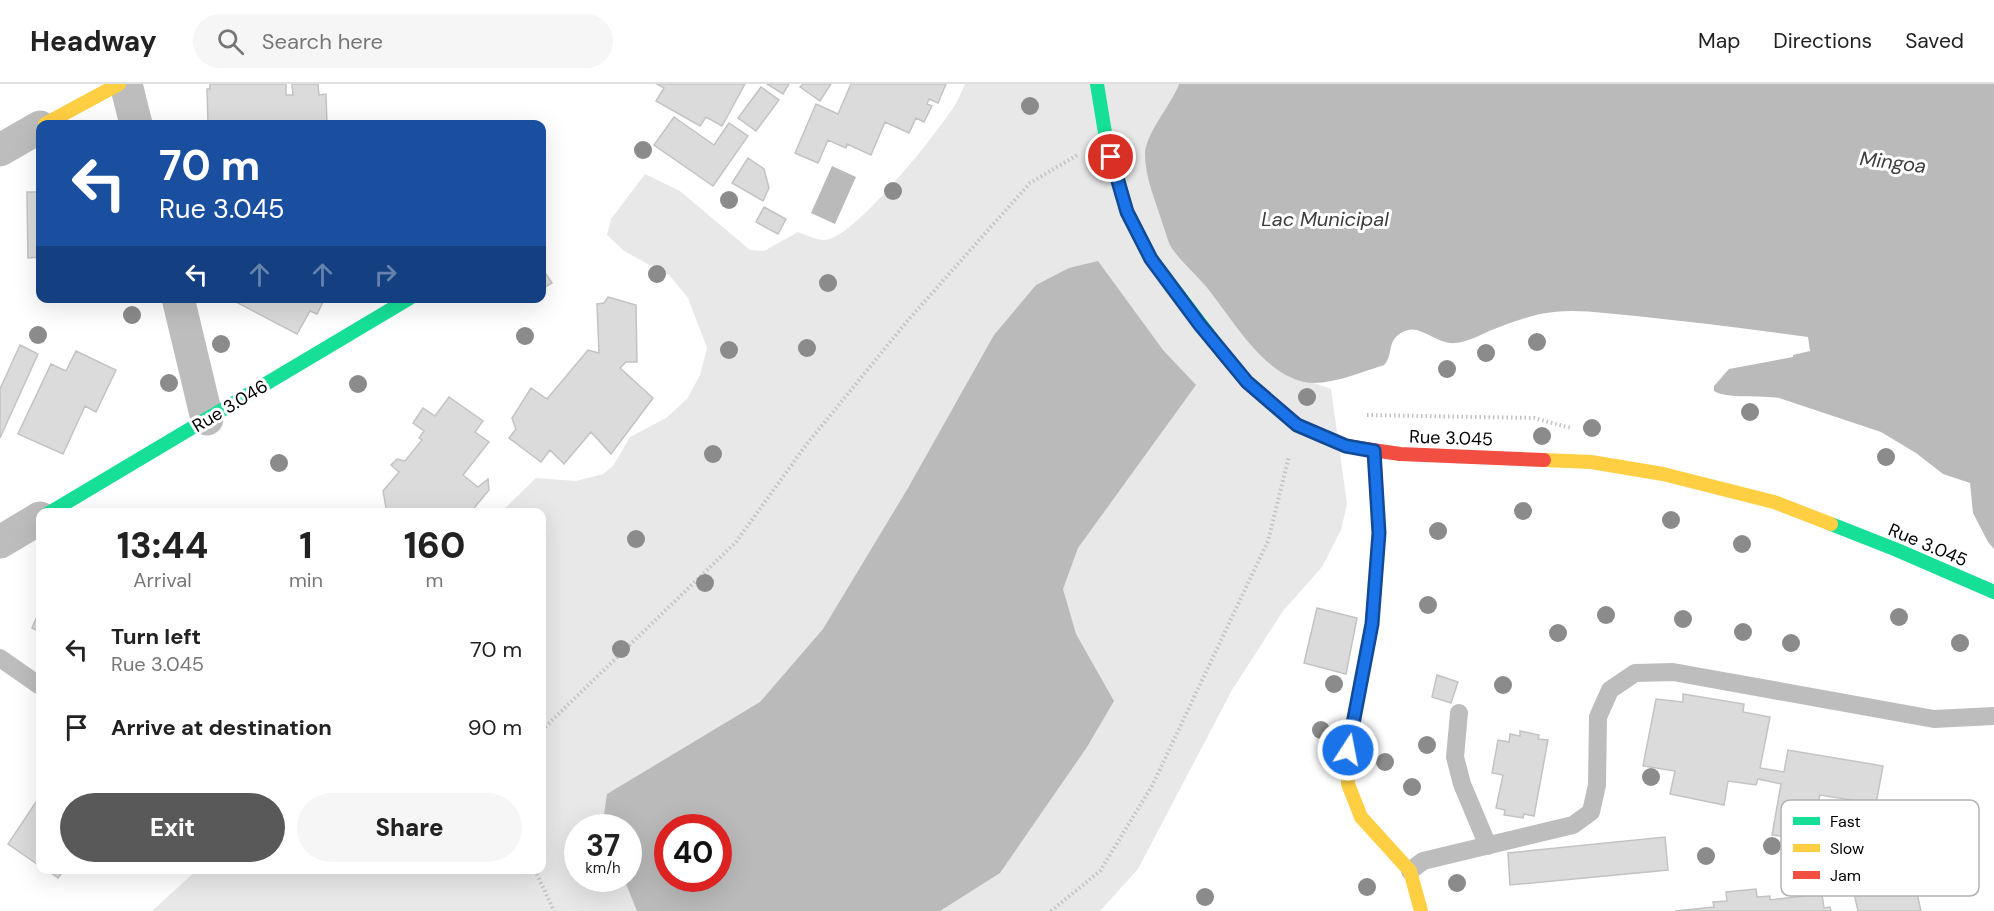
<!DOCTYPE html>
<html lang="en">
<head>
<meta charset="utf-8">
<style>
  body { margin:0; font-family:"DM Sans",sans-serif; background:#f6f6f6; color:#222; height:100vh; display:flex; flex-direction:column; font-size:22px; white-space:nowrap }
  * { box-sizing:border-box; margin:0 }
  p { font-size:20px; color:#767676 }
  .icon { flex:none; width:33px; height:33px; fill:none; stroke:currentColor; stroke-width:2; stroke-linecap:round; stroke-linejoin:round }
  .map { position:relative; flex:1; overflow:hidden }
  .sheet { position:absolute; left:36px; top:424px; width:510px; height:366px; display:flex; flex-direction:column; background:#fff; border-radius:12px; box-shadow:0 6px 24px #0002 }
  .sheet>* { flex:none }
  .hud { position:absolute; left:36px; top:36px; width:510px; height:183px; border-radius:12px; box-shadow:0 6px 24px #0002; background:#1a4fa0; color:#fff; overflow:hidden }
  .speed { position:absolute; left:564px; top:730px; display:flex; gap:12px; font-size:30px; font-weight:700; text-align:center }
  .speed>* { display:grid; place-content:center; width:78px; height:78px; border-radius:50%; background:#fff; box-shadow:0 6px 24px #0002; line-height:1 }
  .speed small { font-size:15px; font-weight:400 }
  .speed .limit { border:9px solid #d22; background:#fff; color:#111 }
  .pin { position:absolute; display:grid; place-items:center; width:51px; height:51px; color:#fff; margin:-26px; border:3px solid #fff; border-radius:50%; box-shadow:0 2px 6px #0007 }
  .me { position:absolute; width:66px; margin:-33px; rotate:11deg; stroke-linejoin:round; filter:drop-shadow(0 0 4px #0008) }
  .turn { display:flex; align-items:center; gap:21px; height:126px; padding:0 24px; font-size:27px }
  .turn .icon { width:78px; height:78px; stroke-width:2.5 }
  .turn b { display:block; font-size:42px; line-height:51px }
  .lanes { display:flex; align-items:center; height:57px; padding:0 24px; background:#0003; justify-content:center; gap:30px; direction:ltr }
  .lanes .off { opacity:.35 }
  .eta { display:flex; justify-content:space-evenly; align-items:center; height:102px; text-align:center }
  .eta b { font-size:36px; font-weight:800; line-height:42px }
  .action { display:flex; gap:12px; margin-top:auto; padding:12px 24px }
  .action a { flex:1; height:69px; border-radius:36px; background:#595959; color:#fff; font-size:24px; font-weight:800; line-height:69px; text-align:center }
  .action a+a { background:#f6f6f6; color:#222 }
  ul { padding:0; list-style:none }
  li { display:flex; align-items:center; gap:18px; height:78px; padding:0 24px }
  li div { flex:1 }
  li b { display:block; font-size:22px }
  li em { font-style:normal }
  header { display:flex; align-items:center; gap:36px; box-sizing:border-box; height:84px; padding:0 30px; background:#fff; border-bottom:2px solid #e0e0e0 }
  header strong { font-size:28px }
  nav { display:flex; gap:33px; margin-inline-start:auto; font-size:21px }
  .search { width:420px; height:54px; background:#f6f6f6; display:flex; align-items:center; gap:15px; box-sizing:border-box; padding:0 21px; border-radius:33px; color:#767676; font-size:22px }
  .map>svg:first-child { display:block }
  .green { fill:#e8e8e8; fill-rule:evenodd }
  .water { fill:#bababa; fill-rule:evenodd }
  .building { fill:#dbdbdb; stroke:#c3c3c3; stroke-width:1.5 }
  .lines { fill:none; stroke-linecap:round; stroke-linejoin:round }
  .path { stroke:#c2c2c2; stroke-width:4; stroke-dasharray:1.5 3; stroke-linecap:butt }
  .lane { stroke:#bdbdbd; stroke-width:18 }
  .street { stroke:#bdbdbd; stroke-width:33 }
  .fast { stroke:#16e098; stroke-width:14 }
  .slow { stroke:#ffcf43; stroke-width:14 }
  .jam { stroke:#f24e42; stroke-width:14 }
  .tree { fill:#8b8b8b }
  .route-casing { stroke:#114b97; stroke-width:15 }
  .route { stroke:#1a73e8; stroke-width:10 }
  .labels { text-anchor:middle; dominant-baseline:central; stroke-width:6; stroke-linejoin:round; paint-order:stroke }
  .street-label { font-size:18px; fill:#000; stroke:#fff }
  .water-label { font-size:20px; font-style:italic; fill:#3d3d3d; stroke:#fff }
  .key { fill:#fff; stroke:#b2b2b2; stroke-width:1.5 }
  .key-label { font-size:16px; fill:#000 }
</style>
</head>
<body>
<header>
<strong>Headway</strong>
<div class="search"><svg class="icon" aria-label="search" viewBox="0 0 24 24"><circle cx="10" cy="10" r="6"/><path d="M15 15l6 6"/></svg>Search here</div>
<nav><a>Map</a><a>Directions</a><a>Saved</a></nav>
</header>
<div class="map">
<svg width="1994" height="827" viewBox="0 0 1994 827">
  <rect width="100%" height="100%" fill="#fff"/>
  <path class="green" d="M965,0H1179L1177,5L1192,187C1215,211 1232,239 1255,263C1261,270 1267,279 1274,283C1293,295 1311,297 1331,305L1347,420L1341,446L1322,483L1283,527L1232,606L1138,785L1100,827H152L197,786H542V429H500L536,394L576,397L603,390L613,382L630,353L666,334L687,315L700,291L707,264L688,214L670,192L624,167L607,151L611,135L645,90L680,107L750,166L764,167L798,148C806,151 817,156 825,156C854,155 938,48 955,21C959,14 962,7 965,0ZM578,744H628V795H578ZM668,744H718V795H668Z"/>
  <path class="water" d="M1179,0H1994V465L1988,458L1973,429L1970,399L1943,390L1916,369L1881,348L1779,314C1763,311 1725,315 1714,307V302L1729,285L1793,273V271L1810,267L1808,253C1751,245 1693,238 1636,232C1609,230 1582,225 1554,228C1532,230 1510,239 1489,247C1479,252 1467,258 1455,259C1438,261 1422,242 1408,246C1384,254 1395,270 1384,281C1362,288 1326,303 1304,298C1259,288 1230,229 1201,197C1191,186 1179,175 1171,163C1167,156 1166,148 1163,141C1156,118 1145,94 1145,70C1145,50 1172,20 1179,0Z
    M832,82L856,93L835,140L811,129Z
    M1098,177L1163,266L1196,301L1078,464L1063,505L1076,550L1114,617L1087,663L1000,789L940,827H637L624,795H628V744H602L607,710L760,618L823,545L908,404L994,251L1036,201L1069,184ZM668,744H718V795H668Z"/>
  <path class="building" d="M210,0H286V11H293L292,0H318L319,11L326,10L327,40H208L207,5H210Z
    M657,0H745L722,42L706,33L700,42L656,17L664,4Z
    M767,0H789L783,10Z
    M803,0H831L820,17L800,3Z
    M851,0H946L938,19L929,15L927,20L932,22L924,38L916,34L909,49L885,38L871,71L847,60L846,64L828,56L818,79L795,69L816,20L838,30Z
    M761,3L779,16L756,47L738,34Z
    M674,33L714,61L729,39L748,52L713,102L654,61Z
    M748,74L764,85L769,104L763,117L732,99Z
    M27,108H40V173L28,174Z
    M764,123L786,135L778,150L756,138Z
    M542,184L552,199L542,205Z
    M608,213L636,221L637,278H626L620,284L653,314L611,370L591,348L564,380L550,366L541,378L509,354L516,345L512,334L531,304L547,315L588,266L599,269L597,220L604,219Z
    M236,214H325L317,230L310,227L297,250L234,217Z
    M20,261L38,270L0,354V305Z
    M76,267L116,286L96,328L85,322L63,370L18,350L51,280L66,287Z
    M449,313L483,337L475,348L489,358L463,391L478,403L488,395L489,406L470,429H387L383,407L399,388L391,381L397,375L405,377L422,356L419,354L424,347L413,339L423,324L435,332Z
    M1317,524L1357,534L1346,590L1304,579Z
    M40,526V548L32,544Z
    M1437,591L1458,598L1451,619L1432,613Z
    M1683,610L1744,620L1743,628L1770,633L1760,684L1784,688L1788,666L1883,682L1876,720L1820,711L1814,736L1872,731L1867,756L1829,760V757L1810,762L1811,757L1807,756L1806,763L1786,760L1787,753L1772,751L1781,700L1758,695L1756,701L1728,697L1724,721L1670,710L1675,687L1643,682L1656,615L1683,618Z
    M1520,647L1539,651L1538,655L1548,656L1534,732L1524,730L1523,734L1504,731L1505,726L1496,724L1503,691L1492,689L1498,656L1509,658L1510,650L1520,652Z
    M40,712V782L8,760Z
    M1665,753L1668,786L1510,801L1508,769Z
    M1911,782L1921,827H1858L1851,796Z
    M47,786H64L58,794Z
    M1756,805L1757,813L1770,812V816L1822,810L1824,824L1830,823L1831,827H1675L1714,823L1713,818L1727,817L1726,808Z"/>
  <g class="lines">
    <path class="path" d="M1367,331L1534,334L1571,344
      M542,646L736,458L806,361L909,235L1030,99L1079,70
      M535,786L554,827
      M1051,827L1100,787L1152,702L1268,457L1289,372"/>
    <path class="lane" d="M0,574L40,602
      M1459,629L1455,673L1462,700L1488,762
      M1410,787L1423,777L1573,741L1591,728L1597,701L1598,633L1610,606L1635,589L1673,588L1934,635L1994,632"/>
    <path class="street" d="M126,0L136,40
      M0,66L40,43
      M178,214L207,335
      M0,458L40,434"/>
    <path class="fast" d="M1097,0L1106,55L1127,128L1151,175L1222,268
      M49,429L410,214
      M1831,440L1897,466L1994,508"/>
    <path class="slow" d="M45,40L119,0
      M1374,367L1379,449L1372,540L1348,666V700L1361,733L1410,787L1421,827
      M1544,376L1591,378L1663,390L1774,418L1831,440"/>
    <path class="jam" d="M1222,268L1247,298L1297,341L1346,362L1400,370L1544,376"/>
  </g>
  <g class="tree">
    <circle cx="1030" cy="22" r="9"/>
    <circle cx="643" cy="66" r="9"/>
    <circle cx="893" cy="107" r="9"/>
    <circle cx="729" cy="116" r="9"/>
    <circle cx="657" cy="190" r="9"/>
    <circle cx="828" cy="199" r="9"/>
    <circle cx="132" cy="231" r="9"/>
    <circle cx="38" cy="251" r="9"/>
    <circle cx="525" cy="252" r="9"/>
    <circle cx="1537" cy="258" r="9"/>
    <circle cx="221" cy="260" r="9"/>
    <circle cx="807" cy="264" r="9"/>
    <circle cx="729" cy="266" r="9"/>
    <circle cx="1486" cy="269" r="9"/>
    <circle cx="1447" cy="285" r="9"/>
    <circle cx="169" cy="299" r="9"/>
    <circle cx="358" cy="300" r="9"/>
    <circle cx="1307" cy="313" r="9"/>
    <circle cx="1750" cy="328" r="9"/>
    <circle cx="1592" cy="344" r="9"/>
    <circle cx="1542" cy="352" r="9"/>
    <circle cx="713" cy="370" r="9"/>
    <circle cx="1886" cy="373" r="9"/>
    <circle cx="279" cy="379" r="9"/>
    <circle cx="1523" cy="427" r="9"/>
    <circle cx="1671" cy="436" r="9"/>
    <circle cx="1438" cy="447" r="9"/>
    <circle cx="636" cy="455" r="9"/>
    <circle cx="1742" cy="460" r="9"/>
    <circle cx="705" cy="499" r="9"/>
    <circle cx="1428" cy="521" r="9"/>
    <circle cx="1606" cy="531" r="9"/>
    <circle cx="1899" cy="533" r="9"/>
    <circle cx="1683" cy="535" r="9"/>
    <circle cx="1743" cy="548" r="9"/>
    <circle cx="1558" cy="549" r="9"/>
    <circle cx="1791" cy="559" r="9"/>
    <circle cx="1960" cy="559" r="9"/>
    <circle cx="621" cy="565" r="9"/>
    <circle cx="1334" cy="600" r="9"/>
    <circle cx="1503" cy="601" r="9"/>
    <circle cx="1321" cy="646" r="9"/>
    <circle cx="1427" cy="661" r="9"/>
    <circle cx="1385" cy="678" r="9"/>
    <circle cx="1651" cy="693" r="9"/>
    <circle cx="1412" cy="703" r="9"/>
    <circle cx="1772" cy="762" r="9"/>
    <circle cx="1706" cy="772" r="9"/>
    <circle cx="1457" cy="799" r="9"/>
    <circle cx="1367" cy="803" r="9"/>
    <circle cx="1205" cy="813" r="9"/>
  </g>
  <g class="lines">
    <g class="route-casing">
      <path id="route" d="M1111,73L1127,128L1151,175L1200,241L1247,298L1297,341L1346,362L1374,367L1379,449L1372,540L1348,666"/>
    </g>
    <use href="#route" class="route"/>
  </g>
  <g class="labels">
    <g class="street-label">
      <text transform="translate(230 322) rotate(-31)">Rue 3.046</text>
      <text transform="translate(1451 354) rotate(2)">Rue 3.045</text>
      <text transform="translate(1928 461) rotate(23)">Rue 3.045</text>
    </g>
    <g class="water-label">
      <text transform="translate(1893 78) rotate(7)">Mingoa</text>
      <text x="1325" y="135">Lac Municipal</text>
    </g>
  </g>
  <rect x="1781" y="716" width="198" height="96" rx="9" class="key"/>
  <rect x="1793" y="733" width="27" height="8" fill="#16e098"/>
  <rect x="1793" y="760" width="27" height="8" fill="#ffcf43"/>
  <rect x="1793" y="787" width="27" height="8" fill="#f24e42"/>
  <g class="key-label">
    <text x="1830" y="743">Fast</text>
    <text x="1830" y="770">Slow</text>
    <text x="1830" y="797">Jam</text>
  </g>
</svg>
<div class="speed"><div>37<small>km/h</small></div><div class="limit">40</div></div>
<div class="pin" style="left:1111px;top:73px;background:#d93025"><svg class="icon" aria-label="arrive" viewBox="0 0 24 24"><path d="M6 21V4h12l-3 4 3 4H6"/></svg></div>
<svg class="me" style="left:1348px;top:666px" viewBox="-20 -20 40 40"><circle r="17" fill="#1a73e8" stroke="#fff" stroke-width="3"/><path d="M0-11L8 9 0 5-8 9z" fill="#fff"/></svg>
<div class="hud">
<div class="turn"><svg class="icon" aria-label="left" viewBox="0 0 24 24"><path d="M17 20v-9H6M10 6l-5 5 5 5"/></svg><div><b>70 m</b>Rue 3.045</div></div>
<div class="lanes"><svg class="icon" aria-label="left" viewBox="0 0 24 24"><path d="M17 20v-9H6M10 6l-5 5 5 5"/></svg><svg class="icon off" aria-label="ahead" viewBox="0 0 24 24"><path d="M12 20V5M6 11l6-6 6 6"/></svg><svg class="icon off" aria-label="ahead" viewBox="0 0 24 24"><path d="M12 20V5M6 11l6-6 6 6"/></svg><svg class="icon off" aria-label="right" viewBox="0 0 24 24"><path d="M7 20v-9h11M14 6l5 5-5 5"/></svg></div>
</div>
<section class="sheet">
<div class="eta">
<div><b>13:44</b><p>Arrival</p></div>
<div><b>1</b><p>min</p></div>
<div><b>160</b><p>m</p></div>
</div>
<ul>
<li><svg class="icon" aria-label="left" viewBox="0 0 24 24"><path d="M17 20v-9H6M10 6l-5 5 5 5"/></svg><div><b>Turn left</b><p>Rue 3.045</p></div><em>70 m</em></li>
<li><svg class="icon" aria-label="arrive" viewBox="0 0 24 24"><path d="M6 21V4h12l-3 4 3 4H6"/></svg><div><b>Arrive at destination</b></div><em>90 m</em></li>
</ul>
<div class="action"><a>Exit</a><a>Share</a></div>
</section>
</div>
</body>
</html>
